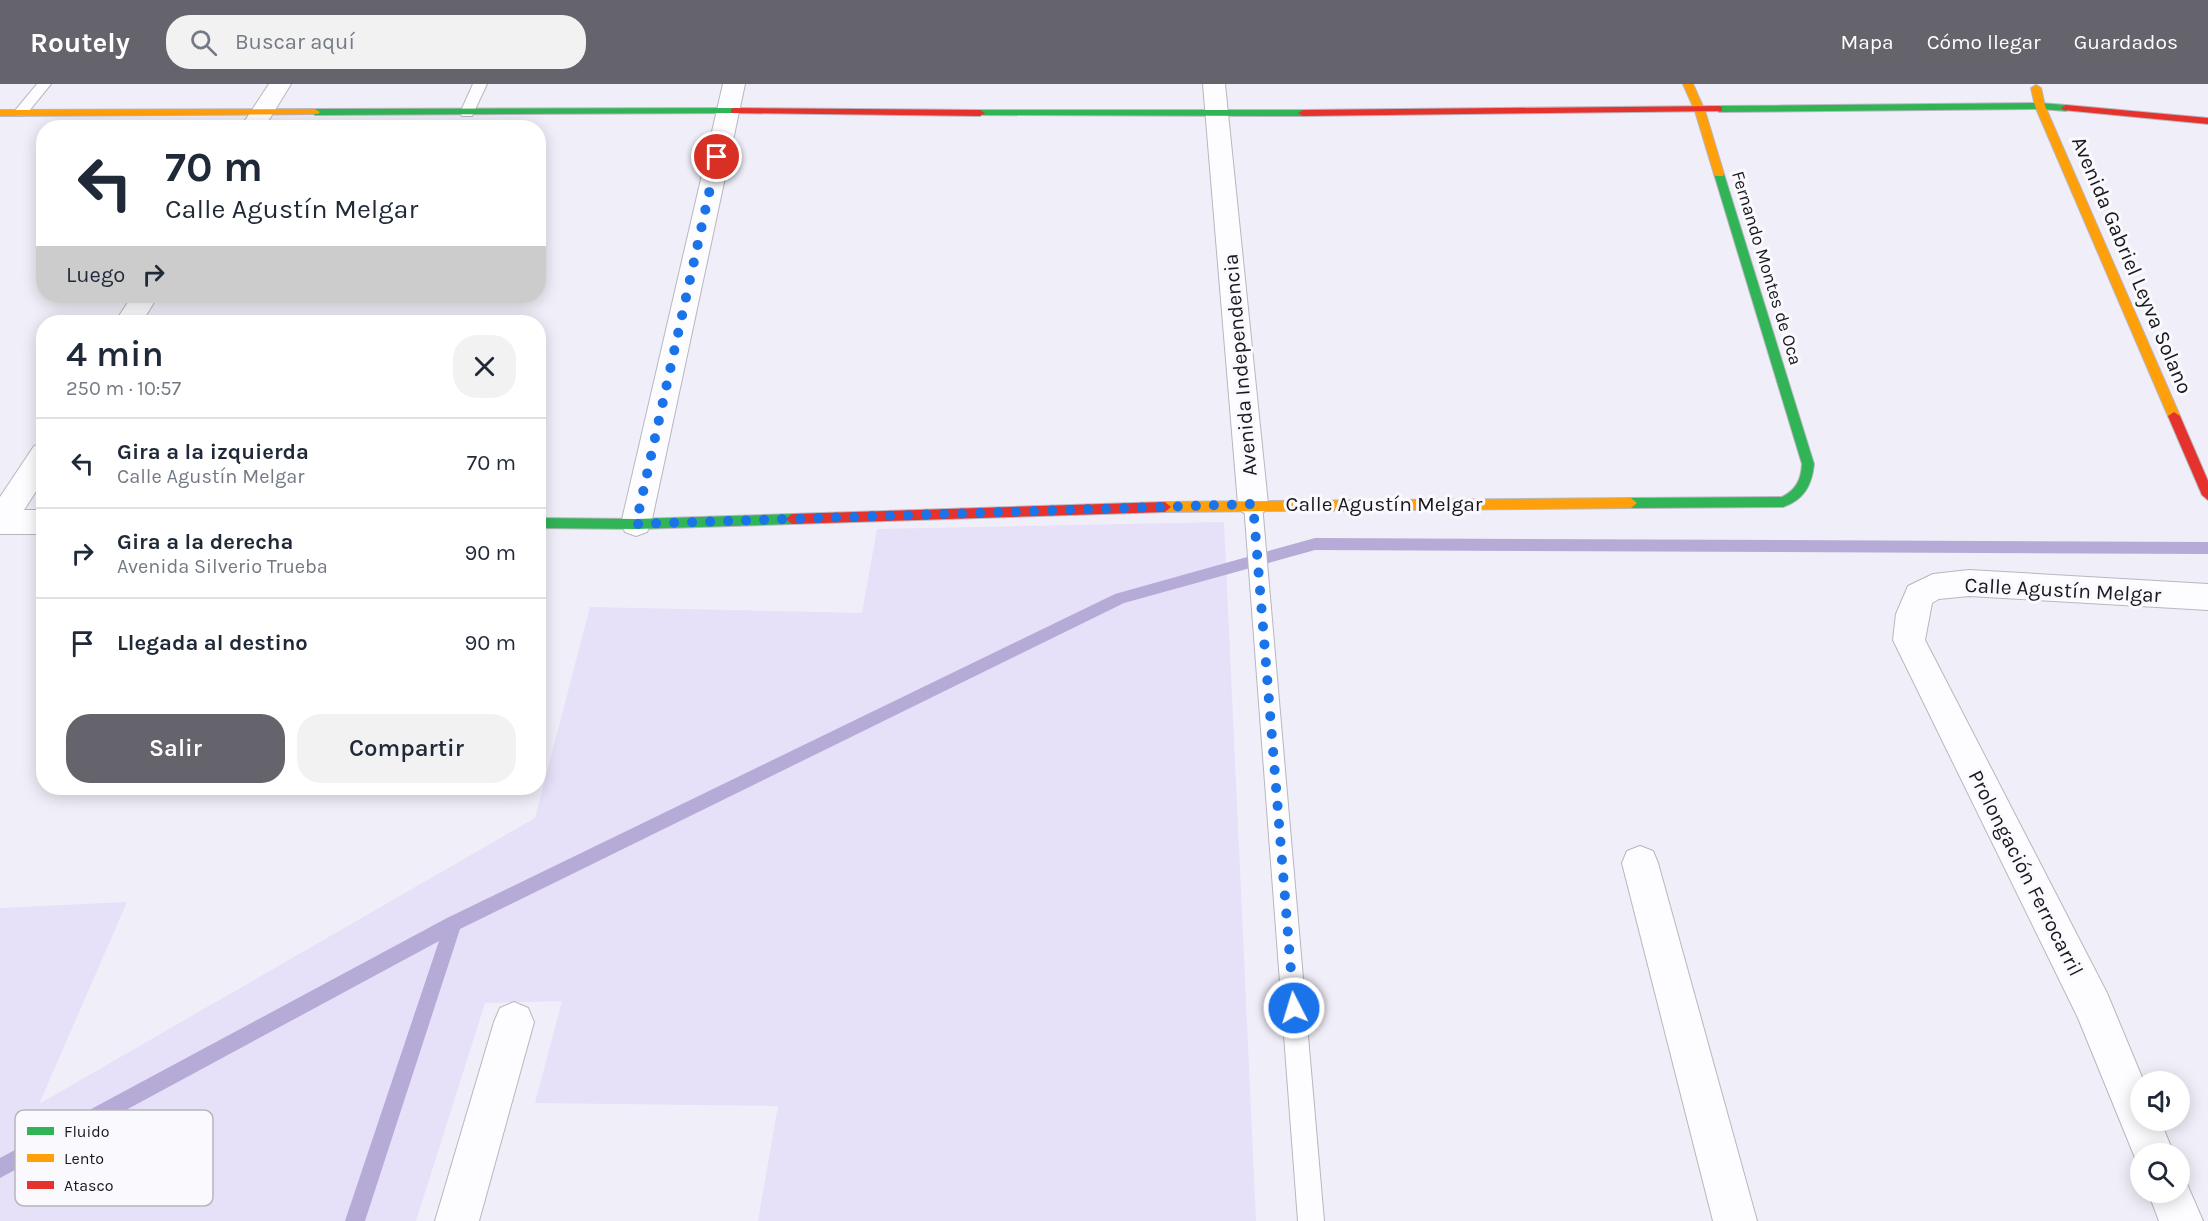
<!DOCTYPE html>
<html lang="es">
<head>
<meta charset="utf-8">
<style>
  body { margin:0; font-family:Karla,sans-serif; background:#f2f2f3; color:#1f2937; height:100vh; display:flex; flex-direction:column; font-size:22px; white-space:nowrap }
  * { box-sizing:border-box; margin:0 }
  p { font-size:20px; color:#747a83 }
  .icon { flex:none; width:33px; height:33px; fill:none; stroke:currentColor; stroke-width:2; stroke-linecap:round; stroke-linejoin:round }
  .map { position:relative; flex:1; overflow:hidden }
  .sheet { position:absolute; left:36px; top:231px; width:510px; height:480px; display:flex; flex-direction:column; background:#fff; border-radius:24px; box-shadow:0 3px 15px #0003 }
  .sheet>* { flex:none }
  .banner { position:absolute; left:36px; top:36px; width:510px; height:183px; border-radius:24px; box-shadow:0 3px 15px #0003; background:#fff; color:#1f2937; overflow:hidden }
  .tools { position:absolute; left:2130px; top:987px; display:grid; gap:12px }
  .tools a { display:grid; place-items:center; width:60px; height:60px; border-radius:50%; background:#fff; box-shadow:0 3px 15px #0003; font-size:30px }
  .pin { position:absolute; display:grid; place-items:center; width:51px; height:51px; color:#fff; margin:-26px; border:3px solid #fff; border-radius:50%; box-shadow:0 2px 6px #0007 }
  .me { position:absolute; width:66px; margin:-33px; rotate:355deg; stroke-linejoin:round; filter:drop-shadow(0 0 4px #0008) }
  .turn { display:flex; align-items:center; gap:21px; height:126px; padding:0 30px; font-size:27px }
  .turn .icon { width:78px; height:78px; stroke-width:2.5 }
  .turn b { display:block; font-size:42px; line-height:51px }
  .then { display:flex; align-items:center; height:57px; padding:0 30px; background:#0003; gap:12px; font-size:22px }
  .round { display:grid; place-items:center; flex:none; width:63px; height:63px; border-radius:24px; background:#f2f2f3 }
  .summary { display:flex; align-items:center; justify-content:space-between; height:102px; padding:0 30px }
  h1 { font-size:36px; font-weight:600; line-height:45px }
  .cta { display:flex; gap:12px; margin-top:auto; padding:12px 30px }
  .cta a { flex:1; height:69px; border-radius:24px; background:#65636b; color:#fff; font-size:24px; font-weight:600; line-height:69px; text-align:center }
  .cta a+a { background:#f2f2f3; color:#1f2937 }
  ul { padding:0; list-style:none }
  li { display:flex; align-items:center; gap:18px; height:90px; padding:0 30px; border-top:2px solid #e0e1e3 }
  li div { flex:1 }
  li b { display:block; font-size:22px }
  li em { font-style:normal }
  header { display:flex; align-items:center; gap:36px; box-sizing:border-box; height:84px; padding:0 30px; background:#65636b; color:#fff }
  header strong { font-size:28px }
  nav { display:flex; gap:33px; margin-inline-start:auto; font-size:21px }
  .search { width:420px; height:54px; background:#f2f2f3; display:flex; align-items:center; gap:15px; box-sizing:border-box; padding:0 21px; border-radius:24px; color:#747a83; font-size:22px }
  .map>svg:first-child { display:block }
  .green { fill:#e6e0f8 }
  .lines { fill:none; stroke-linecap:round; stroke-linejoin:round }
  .stream { fill:#b6aad7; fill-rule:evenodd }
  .lane-casing { stroke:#b8b7bf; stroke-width:2 }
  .street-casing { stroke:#b8b7bf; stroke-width:2 }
  .fast-casing { stroke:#b8b7bf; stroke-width:2 }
  .slow-casing { stroke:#b8b7bf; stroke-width:2 }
  .jam-casing { stroke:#b8b7bf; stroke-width:2 }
  .lane { fill:#fdfcfe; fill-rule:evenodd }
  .street { fill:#fdfcfe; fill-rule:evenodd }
  .fast { fill:#30b455; fill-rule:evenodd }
  .slow { fill:#ff9f0a; fill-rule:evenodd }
  .jam { fill:#e5322d; fill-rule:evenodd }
  .route { stroke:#1a73e8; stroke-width:10; stroke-dasharray:0 18 }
  .labels { text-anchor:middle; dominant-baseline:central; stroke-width:6; stroke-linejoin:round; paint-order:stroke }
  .far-street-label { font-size:18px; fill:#1a181f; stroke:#faf9fd }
  .street-label { font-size:21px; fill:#1a181f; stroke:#faf9fd }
  .key { fill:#faf9fd; stroke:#b7b6ba; stroke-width:1.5 }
  .key-label { font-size:16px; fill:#1a181f }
</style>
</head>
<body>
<header>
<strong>Routely</strong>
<div class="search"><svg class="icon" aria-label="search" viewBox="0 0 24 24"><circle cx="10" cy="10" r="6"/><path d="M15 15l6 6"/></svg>Buscar aquí</div>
<nav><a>Mapa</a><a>Cómo llegar</a><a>Guardados</a></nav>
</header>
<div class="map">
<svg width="2208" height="1137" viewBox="0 0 2208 1137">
  <rect width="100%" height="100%" fill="#f0eef8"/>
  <path class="green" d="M1224,438L1256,1137H758L778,1022L535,1019L562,917L485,919L416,1137H0V824L127,818L39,1020L535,734L590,523L862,529L877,445Z"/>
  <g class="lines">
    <path class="stream" d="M1315,454L2208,458V470L1315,466L1124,519L460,845L365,1137H345L439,857L0,1094V1074L447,834L1115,510Z"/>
    <g class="lane-casing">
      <path id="lane" d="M37,0H51L25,32H15L13,29Z
        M473,0H487L472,32H462L460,29Z
        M1253,413L1259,415L1262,420L1324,1137H1298L1244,420L1247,415Z"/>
    </g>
    <g class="street-casing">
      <path id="street" d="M269,0H291L264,44H240Z
        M723,0H745L651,440L647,448L636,452L625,448L621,440Z
        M1203,0H1225L1268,420L1264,428L1253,432L1242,428L1238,420Z
        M132,212H158L142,238H115Z
        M44,359V395L24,426H44V450H0V413L34,362Z
        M1969,486L2208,500V526L1969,512L1939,515L1932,519L1925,556L2107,909L2144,998H2140V1036H2160L2174,1070H2140V1086L2078,934L1893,556L1896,530L1908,502L1933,490Z
        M1640,762L1653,767L1658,779L1757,1137H1713L1622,779L1627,767Z
        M514,918L528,924L534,938L479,1137H435L494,938L500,924Z
        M2180,1091L2184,1093L2203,1137H2159L2148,1108H2180Z"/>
    </g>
    <g class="fast-casing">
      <path id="fast" d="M2040,19L2066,21L2071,24L2066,27L2040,25L1719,28L1714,25L1719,22Z
        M734,24L737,25V29L315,31L310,28L315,25Z
        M980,26H1303L1308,29L1303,32L977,31L975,29Z
        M1719,87L1724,90L1814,380C1812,401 1804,416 1783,423L1631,424L1625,419L1631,414L1782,413C1796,406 1801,396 1802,380L1714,90Z
        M792,430L798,435L792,440L636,445L538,444V434L636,435Z"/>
    </g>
    <g class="slow-casing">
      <path id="slow" d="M1683,0H1693L1705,27L1724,90L1723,92H1715L1714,90L1695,27Z
        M2036,1L2041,4L2045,22L2180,332L2178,335H2170L2168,332L2035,22L2031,4Z
        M315,25L320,28L318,30L0,32V26Z
        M1631,414L1637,419L1631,424L1165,428L1159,423L1165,418Z"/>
    </g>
    <g class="jam-casing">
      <path id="jam" d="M2066,21L2208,34V40L2063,26L2061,24Z
        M1719,22L1722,23V27L1303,32L1298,29L1303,26Z
        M734,24L980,26L985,29L980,32L731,29V25Z
        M2174,328L2180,332L2208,397V416L2202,411L2168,332Z
        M1165,418L1171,423L1165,428L792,440L786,435L792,430Z"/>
    </g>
    <use href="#lane" class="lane"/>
    <use href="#street" class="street"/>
    <use href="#fast" class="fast"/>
    <use href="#slow" class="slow"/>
    <use href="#jam" class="jam"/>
  </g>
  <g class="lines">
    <path class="route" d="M717,73L636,440L1253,420L1294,924"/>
  </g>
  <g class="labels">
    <g class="far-street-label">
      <text transform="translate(1767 184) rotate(73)">Fernando Montes de Oca</text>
    </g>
    <g class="street-label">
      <text transform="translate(2132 181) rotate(67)">Avenida Gabriel Leyva Solano</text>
      <text transform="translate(1240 281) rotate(-95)">Avenida Independencia</text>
      <text x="1384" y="420">Calle Agustín Melgar</text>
      <text transform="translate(2063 506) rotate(3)">Calle Agustín Melgar</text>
      <text transform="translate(2026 789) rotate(63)">Prolongación Ferrocarril</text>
    </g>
  </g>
  <rect x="15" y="1026" width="198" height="96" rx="9" class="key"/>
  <rect x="27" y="1043" width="27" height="8" fill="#30b455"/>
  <rect x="27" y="1070" width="27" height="8" fill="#ff9f0a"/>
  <rect x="27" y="1097" width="27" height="8" fill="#e5322d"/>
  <g class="key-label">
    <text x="64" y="1053">Fluido</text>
    <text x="64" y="1080">Lento</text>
    <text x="64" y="1107">Atasco</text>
  </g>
</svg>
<div class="tools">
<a><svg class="icon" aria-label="sound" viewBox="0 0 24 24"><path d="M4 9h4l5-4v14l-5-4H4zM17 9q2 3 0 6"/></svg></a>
<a><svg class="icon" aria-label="search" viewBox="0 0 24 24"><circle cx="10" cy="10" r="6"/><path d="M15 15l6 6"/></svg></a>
</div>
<div class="pin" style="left:717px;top:73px;background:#d93025"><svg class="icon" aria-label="arrive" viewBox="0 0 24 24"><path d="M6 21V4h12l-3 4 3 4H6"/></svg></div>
<svg class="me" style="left:1294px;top:924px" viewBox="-20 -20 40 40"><circle r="17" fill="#1a73e8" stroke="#fff" stroke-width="3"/><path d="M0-11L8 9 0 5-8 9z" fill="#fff"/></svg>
<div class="banner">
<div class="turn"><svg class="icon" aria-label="left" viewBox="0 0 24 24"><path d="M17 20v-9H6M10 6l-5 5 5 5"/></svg><div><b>70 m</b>Calle Agustín Melgar</div></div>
<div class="then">Luego<svg class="icon" aria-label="right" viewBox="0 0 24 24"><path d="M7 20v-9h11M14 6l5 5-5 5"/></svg></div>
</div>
<section class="sheet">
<div class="summary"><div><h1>4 min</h1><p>250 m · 10:57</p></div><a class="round"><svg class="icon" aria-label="close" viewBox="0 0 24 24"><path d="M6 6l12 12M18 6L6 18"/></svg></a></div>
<ul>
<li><svg class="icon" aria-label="left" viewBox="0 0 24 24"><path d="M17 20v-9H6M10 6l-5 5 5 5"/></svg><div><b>Gira a la izquierda</b><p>Calle Agustín Melgar</p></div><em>70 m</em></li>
<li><svg class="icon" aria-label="right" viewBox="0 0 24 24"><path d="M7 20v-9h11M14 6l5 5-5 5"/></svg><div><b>Gira a la derecha</b><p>Avenida Silverio Trueba</p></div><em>90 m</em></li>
<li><svg class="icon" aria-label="arrive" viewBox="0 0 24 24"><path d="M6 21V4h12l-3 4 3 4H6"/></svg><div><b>Llegada al destino</b></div><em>90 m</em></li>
</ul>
<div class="cta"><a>Salir</a><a>Compartir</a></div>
</section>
</div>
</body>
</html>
